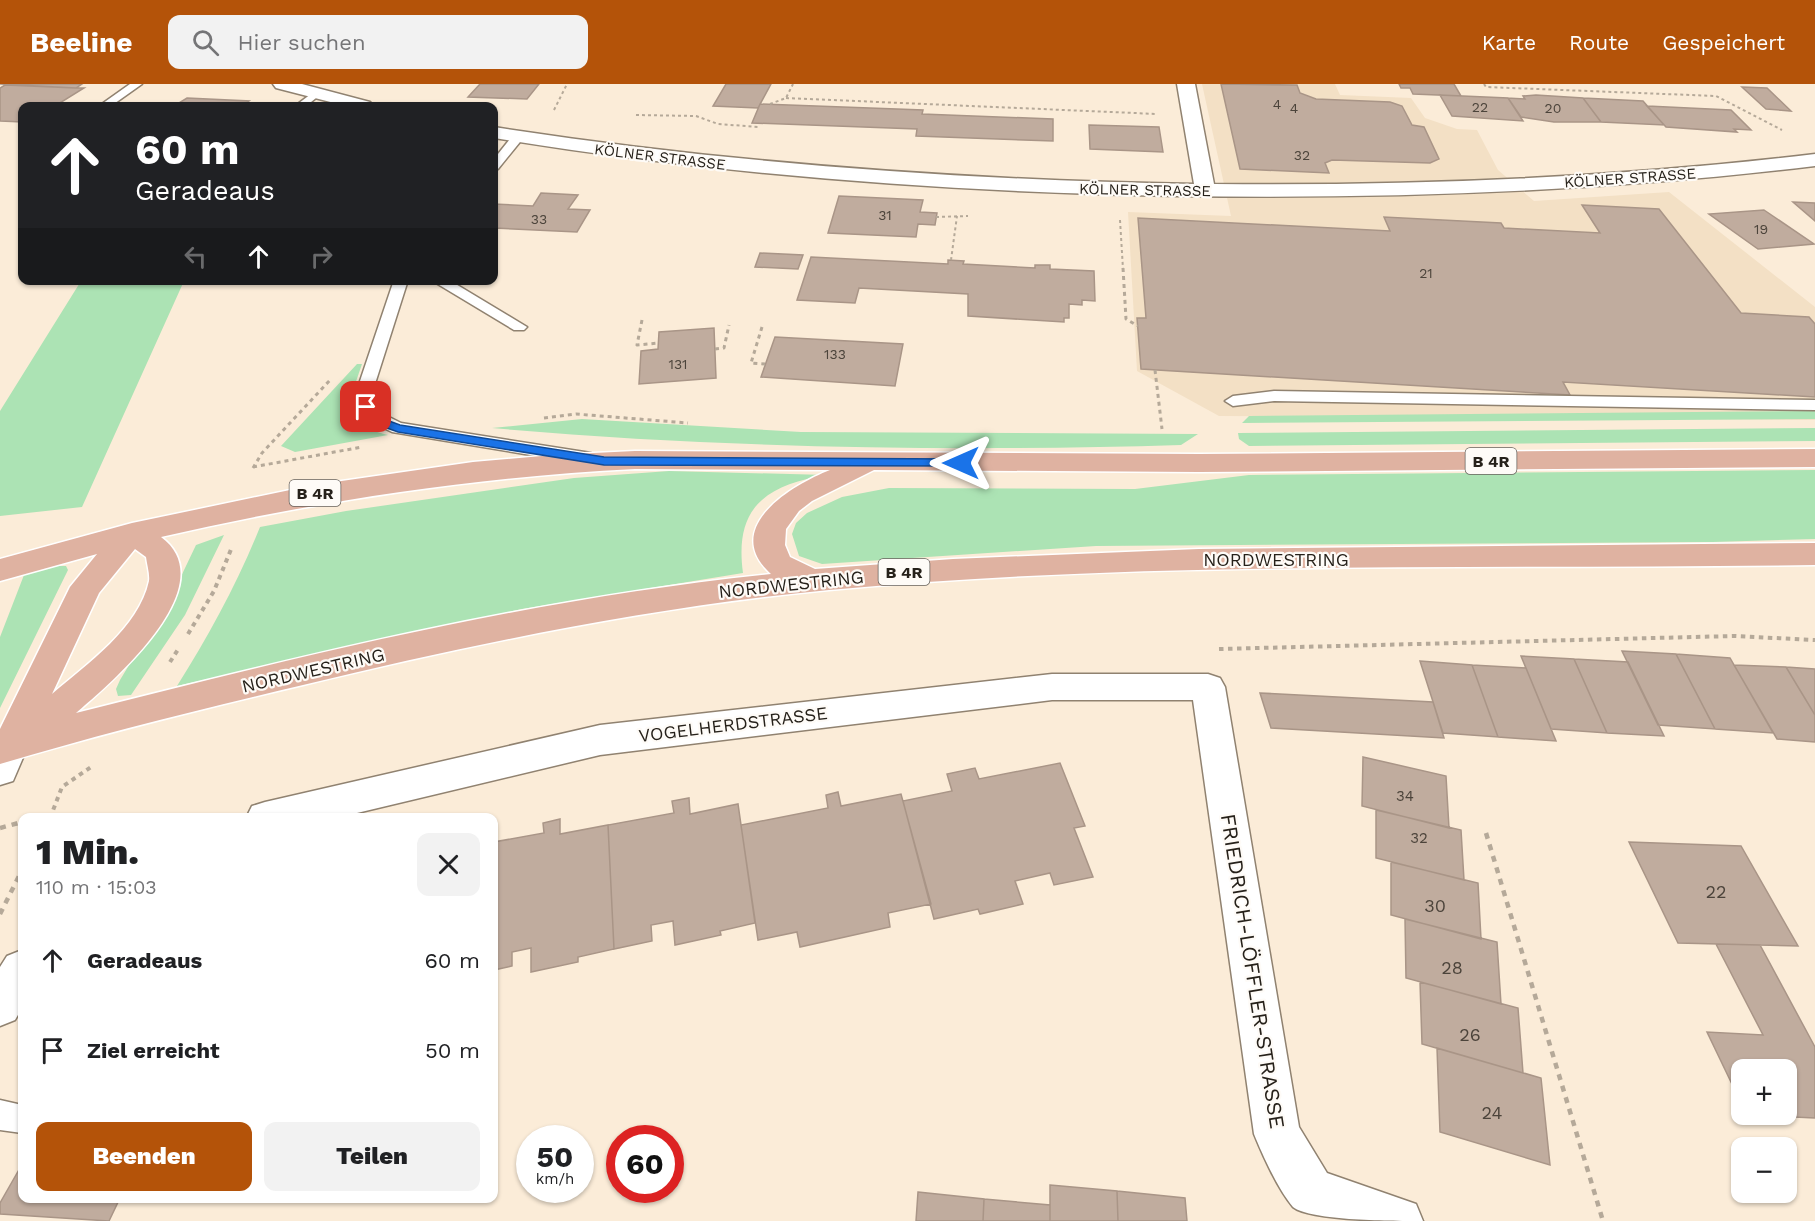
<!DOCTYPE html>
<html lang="de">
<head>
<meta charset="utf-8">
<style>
  body { margin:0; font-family:"Work Sans",sans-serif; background:#f2f2f2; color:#202124; height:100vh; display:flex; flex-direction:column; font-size:22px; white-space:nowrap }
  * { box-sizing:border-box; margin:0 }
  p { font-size:20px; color:#757577 }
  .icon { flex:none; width:33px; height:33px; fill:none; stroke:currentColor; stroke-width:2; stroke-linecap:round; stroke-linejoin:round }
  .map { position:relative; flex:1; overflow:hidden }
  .details { position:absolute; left:18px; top:729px; width:480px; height:390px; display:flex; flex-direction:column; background:#fff; border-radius:12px; box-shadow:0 2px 4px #0004 }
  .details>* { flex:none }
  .hud { position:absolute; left:18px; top:18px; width:480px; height:183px; border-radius:12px; box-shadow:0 2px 4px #0004; background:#202124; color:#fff; overflow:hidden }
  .controls { position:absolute; left:1731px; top:975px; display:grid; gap:12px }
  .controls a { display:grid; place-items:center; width:66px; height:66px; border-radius:12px; background:#fff; box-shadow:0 2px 4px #0004; font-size:30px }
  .speed { position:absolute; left:516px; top:1041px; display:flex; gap:12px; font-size:30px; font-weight:700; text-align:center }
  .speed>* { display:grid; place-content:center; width:78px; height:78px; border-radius:50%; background:#fff; box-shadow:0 2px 4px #0004; line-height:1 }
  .speed small { font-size:15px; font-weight:400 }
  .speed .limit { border:9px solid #d22; background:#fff; color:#111 }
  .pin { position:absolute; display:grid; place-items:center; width:51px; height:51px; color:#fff; margin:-26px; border-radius:12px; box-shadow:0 3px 9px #0006 }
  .me { position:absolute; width:66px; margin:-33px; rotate:270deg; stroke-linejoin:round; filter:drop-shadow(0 0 4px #0008) }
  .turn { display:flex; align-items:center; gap:21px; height:126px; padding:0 18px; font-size:27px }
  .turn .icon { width:78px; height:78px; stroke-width:2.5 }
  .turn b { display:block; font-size:42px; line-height:51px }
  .lanes { display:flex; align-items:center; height:57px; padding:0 18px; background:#0003; justify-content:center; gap:30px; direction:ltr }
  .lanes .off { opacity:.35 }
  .round { display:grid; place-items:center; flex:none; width:63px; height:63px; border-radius:12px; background:#f2f2f2 }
  .overview { display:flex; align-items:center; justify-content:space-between; height:102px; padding:0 18px }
  h1 { font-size:36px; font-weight:800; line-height:45px }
  .button { display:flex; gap:12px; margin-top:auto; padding:12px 18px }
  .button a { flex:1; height:69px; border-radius:12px; background:#b45309; color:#fff; font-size:24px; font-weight:800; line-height:69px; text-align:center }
  .button a+a { background:#f2f2f2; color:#202124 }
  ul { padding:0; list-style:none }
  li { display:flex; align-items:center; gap:18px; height:90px; padding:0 18px }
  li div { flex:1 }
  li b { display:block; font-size:22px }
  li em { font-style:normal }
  header { display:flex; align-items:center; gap:36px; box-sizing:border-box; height:84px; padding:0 30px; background:#b45309; color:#fff }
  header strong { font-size:28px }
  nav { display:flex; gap:33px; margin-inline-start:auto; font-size:21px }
  .search { width:420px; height:54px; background:#f2f2f2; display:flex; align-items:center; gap:15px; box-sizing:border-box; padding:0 21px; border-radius:12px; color:#757577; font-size:22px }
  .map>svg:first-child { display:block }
  .built { fill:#f3e0c5 }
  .green { fill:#ace3b4 }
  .building { fill:#c0ac9e; stroke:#a99587; stroke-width:1.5 }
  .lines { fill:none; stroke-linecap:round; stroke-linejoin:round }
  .service-casing { stroke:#908270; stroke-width:3 }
  .minor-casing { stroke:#908270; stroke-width:3 }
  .primary-casing { stroke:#fff; stroke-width:3 }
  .path-far3 { stroke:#b5a999; stroke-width:2; stroke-dasharray:3 3; stroke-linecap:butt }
  .path-far2 { stroke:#b5a999; stroke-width:3; stroke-dasharray:4 4; stroke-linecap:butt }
  .path-far1 { stroke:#b5a999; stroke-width:4; stroke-dasharray:4.5 4.5; stroke-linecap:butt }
  .path { stroke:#b5a999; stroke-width:4.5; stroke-dasharray:6 6; stroke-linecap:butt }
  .service { fill:#fff; fill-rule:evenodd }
  .minor { fill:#fff; fill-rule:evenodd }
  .primary { fill:#dfb2a1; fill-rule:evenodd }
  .route { fill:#1a73e8; stroke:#114b97; stroke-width:1.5 }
  .labels { text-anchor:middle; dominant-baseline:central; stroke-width:4.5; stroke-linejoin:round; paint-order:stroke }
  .far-number-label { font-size:14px; fill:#4c443b }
  .far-street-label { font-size:15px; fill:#26211a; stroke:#fefbf7 }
  .number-label { font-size:15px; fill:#4c443b }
  .shield { fill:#fefbf7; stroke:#67625c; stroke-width:1.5 }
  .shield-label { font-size:16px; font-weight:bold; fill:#26211a }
  .street-label { font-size:18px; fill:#26211a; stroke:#fefbf7 }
  .near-number-label { font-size:18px; fill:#4c443b }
  .near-street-label { font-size:21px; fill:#26211a; stroke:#fefbf7 }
</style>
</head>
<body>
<header>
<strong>Beeline</strong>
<div class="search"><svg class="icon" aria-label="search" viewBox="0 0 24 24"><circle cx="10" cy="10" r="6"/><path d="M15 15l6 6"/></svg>Hier suchen</div>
<nav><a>Karte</a><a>Route</a><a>Gespeichert</a></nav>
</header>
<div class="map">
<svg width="1815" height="1137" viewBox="0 0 1815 1137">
  <rect width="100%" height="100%" fill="#fbecd8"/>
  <path class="built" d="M1202,0H1335L1340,11L1411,14L1425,34L1457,45L1477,46L1498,86L1534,117L1669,108L1815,223V336L1219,332L1137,287L1128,128L1231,132Z"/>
  <path class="green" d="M81,197H184L82,423L0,432V327Z
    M357,280H362L348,321C357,340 367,346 388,351L295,368L281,362Z
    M1815,327V335L1242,339L1249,332Z
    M582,335L801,348L1198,350L1181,361C952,368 720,364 492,344Z
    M1815,344V357L1249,362L1239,355L1238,349Z
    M1815,386V455L1713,458L1096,462L822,480L799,472L792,450L796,439L807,429L842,413L889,404L1135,405L1249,391Z
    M669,387L827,391C766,401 734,423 743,489L522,525L177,602C209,551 237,500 260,443L346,427L574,394Z
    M224,451L185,531L131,611L118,612L116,605L120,596L175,505L196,461Z
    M55,482H66L68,486L0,624V553L24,491Z"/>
  <path class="building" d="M0,0H82L76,4Z
    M480,0H539L527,15L468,13Z
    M726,0H771L758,24L713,22Z
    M1221,0L1297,1L1300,9L1316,15L1390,18L1402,22L1412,41L1424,43L1439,75L1430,79L1332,76L1325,79L1329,89L1240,85Z
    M1399,0H1454L1461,12L1413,10L1410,4H1401Z
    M5,1L76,4H84L55,22H22V38L0,37V4Z
    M1742,3L1767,4L1791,27L1766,25Z
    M1440,11L1508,14L1523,37L1452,32Z
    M1536,11L1583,14L1601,38H1554L1521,33L1508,14L1525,15L1523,12Z
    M187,14L249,17L242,22H174Z
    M1583,14L1643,17L1664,41L1601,38Z
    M760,20L923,26L922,30L1053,35V57L916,52L917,45L752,39Z
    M1647,22L1731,26L1751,46L1734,45L1737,48L1666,43Z
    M1089,41L1159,43L1163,68L1090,65Z
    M541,109L578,111L568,125L590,126L577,148L494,144V120L533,122Z
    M839,112L923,116L920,128L937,129L935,141L918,140L916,153L828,149Z
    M1793,118L1815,119V137Z
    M1582,121L1659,125L1741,229L1809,233L1815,240V313L1563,298L1570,311L1141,285L1137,234H1146L1138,134L1390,147L1384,133L1501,139L1504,144L1600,149Z
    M1764,126L1814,160L1758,165L1709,130Z
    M760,169L803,171L798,185L755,183Z
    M811,173L948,180V176L964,177L963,180L1035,184V181H1050V185L1094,187L1095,217L1082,216V221L1069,220V234H1064V238L968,232V210L859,204L855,219L797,216Z
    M714,244L716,294L639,300L641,267L658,265L659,248Z
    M775,253L903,260L895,302L761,293Z
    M1622,567L1676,570L1715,645L1658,641Z
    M1676,570L1730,574L1773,649L1715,645Z
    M1521,572L1574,575L1607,649L1551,645Z
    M1574,575L1628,578L1664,652L1607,649Z
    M1420,577L1472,581L1498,653L1443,649Z
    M1472,581L1526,584L1556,657L1498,653Z
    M1734,581L1786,583L1815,631V658L1777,655Z
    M1786,583L1815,585V631Z
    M1260,609L1433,618L1444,654L1271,644Z
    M1363,673L1446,692L1449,744L1362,722Z
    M1060,679L1085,742L1074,744L1093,793L1054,801L1050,789L1015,797L1023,820L980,830L978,825L934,835L903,717L952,707L947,690L975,684L979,695Z
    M838,708L841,722L901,710L931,820L888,829L890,843L800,863L797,848L758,856L741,741L828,724L826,711Z
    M689,714L690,730L738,720L755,839L720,847L721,851L675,861L673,837L651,841L652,857L614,865L608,741L674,729L672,717Z
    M1376,726L1461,746L1464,796L1376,774Z
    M560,735V750L608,741L614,865L578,873V878L531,888V864L512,868V882L494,886V758L544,749L543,739Z
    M1629,758L1741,762L1798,862L1678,859Z
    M1391,778L1478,799L1481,855L1391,831Z
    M1405,835L1497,858L1501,920L1406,894Z
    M1716,860L1760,861L1815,963V1034L1747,1031L1786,1030V986H1742V1021L1707,948L1763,951Z
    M1420,898L1518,924L1523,989L1422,960Z
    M1437,964L1541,994L1550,1081L1440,1048Z
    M20,1084H22V1114H120L109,1137L0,1130V1119Z
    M1050,1101L1117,1107L1118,1137H1050Z
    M1117,1107L1185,1114L1187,1137H1118Z
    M918,1108L984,1115L983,1137H916Z
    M984,1115L1050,1121V1137H983Z"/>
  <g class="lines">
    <g class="service-casing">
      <path id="service" d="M130,0H142L111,22H99Z
        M315,7L321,10L306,22H295Z
        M514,50L524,53L498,85L494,86V75Z
        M394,196H408L373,306L379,328L401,339L591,369L600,375L597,379L591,381L392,348L367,336L359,322L357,306Z
        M431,196H449L527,243L524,246H514Z
        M1274,307L1815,316V326L1274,317L1233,322L1225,317L1233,312Z
        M0,1016L22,1021V1049L0,1046Z"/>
    </g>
    <g class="minor-casing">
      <path id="minor" d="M273,0H302L370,18L373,22H346L276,4Z
        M1177,0H1195L1214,100C1415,102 1615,94 1815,70V82C1603,108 1390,115 1177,112C948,108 720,91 494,54V43C726,79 959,96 1194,100Z
        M1052,590H1208L1220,594L1225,603L1299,1043L1327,1089L1416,1120L1423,1137C1396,1137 1310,1137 1293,1123C1278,1105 1263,1072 1254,1050L1193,616H1052L600,671L336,734H246L252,722L265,718L600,641Z
        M10,647L23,652L28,662L13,697L0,701V651Z
        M22,866V924L15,936L0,942V883L7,872Z"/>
    </g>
    <g class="primary-casing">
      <path id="primary" d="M1815,365V383L1199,388L874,386L812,417L799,427L786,445L785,461L790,473L815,485L953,475L1199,465L1815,459V481C1487,486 1157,475 829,506C652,523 477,559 303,601C202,625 100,650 0,680V645L70,503L97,470L0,497V475L132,439L314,401L473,378L553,371L635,367L1199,370ZM635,385L830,386C792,401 720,444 771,490C536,514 304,571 76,629C111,599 226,501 161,453C318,417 474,393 635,385ZM135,465L146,473C147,481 150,490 149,497C139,544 87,580 52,610L99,509Z"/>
    </g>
    <path class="path-far3" d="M1484,0L1486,3L1716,12L1782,46
      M786,14L1157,30
      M770,20L786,14L793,0
      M554,26L567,0
      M636,31L696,32L718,40L759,43
      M936,133L968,132
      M1120,136L1123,185
      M951,176L957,132"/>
    <path class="path-far2" d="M1123,184L1126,235L1138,242
      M642,236L637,261L659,259
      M762,243L751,279L765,280
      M715,265L724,264L729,241
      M1155,286L1162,345
      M544,334L576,330L688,339
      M253,383L362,363
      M253,384L262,369L331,295"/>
    <path class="path-far1" d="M188,550L214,507L232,463
      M1219,565L1734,552L1815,556
      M170,578L179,564
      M40,734L51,731
      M50,734L62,703L91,683"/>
    <path class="path" d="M0,744L22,738
      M1486,749L1603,1137
      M0,830L22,786"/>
    <use href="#service" class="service"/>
    <use href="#minor" class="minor"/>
    <use href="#primary" class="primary"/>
  </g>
  <path class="route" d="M362,321H370L378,333L400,341L604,373L961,375L966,379L961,382L604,381L398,348L370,338L361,323Z"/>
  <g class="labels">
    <g class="far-number-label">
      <text x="1277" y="20">4</text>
      <text x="1480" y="23">22</text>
      <text x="1294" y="24">4</text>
      <text x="1553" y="24">20</text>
      <text x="1302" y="71">32</text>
      <text x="885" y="131">31</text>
      <text x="539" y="135">33</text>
      <text x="1761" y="145">19</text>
      <text x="1426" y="189">21</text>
      <text x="835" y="270">133</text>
      <text x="678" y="280">131</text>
    </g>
    <g class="far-street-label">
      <text transform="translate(660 73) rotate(7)">KÖLNER STRASSE</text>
      <text transform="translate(1630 94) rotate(-4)">KÖLNER STRASSE</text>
      <text transform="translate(1145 106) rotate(1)">KÖLNER STRASSE</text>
    </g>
    <g class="number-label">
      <text x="1405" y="712">34</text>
      <text x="1419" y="754">32</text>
    </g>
    <g class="shield">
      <rect x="1465.5" y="364" width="51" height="26" rx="4.5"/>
      <rect x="289.5" y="396" width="51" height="26" rx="4.5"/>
      <rect x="878.5" y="475" width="51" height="26" rx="4.5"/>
    </g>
    <g class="shield-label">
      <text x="1491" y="377">B 4R</text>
      <text x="315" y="409">B 4R</text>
      <text x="904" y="488">B 4R</text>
    </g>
    <g class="street-label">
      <text x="1276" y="475">NORDWESTRING</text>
      <text transform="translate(791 500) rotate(-6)">NORDWESTRING</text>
      <text transform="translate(313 586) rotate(-13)">NORDWESTRING</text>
      <text transform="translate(733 640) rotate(-7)">VOGELHERDSTRASSE</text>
    </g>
    <g class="near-number-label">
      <text x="1716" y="807">22</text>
      <text x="1435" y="821">30</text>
      <text x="1452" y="883">28</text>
      <text x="1470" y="950">26</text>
      <text x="1492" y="1028">24</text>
    </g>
    <g class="near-street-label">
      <text transform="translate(1253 887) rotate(81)">FRIEDRICH-LÖFFLER-STRASSE</text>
    </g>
  </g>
</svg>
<div class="controls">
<a>+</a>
<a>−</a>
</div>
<div class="speed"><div>50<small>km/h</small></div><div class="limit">60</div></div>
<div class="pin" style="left:366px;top:323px;background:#d93025"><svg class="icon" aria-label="arrive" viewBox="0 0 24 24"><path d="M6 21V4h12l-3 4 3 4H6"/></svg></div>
<svg class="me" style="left:961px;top:379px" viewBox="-20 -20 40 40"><path d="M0-17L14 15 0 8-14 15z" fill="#1a73e8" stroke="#fff" stroke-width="4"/></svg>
<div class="hud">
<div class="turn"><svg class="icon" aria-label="ahead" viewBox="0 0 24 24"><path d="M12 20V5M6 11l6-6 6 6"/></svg><div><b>60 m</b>Geradeaus</div></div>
<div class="lanes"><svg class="icon off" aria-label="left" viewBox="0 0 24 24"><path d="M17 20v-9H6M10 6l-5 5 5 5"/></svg><svg class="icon" aria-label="ahead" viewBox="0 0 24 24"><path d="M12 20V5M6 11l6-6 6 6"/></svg><svg class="icon off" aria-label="right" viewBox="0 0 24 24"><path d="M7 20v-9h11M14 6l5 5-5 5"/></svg></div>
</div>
<section class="details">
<div class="overview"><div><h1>1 Min.</h1><p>110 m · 15:03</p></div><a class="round"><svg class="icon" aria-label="close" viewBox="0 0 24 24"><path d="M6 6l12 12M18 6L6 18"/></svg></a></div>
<ul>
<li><svg class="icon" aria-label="ahead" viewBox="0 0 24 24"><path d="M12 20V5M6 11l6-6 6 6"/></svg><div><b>Geradeaus</b></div><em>60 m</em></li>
<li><svg class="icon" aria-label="arrive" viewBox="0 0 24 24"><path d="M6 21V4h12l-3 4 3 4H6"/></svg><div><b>Ziel erreicht</b></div><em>50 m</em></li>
</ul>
<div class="button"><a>Beenden</a><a>Teilen</a></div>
</section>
</div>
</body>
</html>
